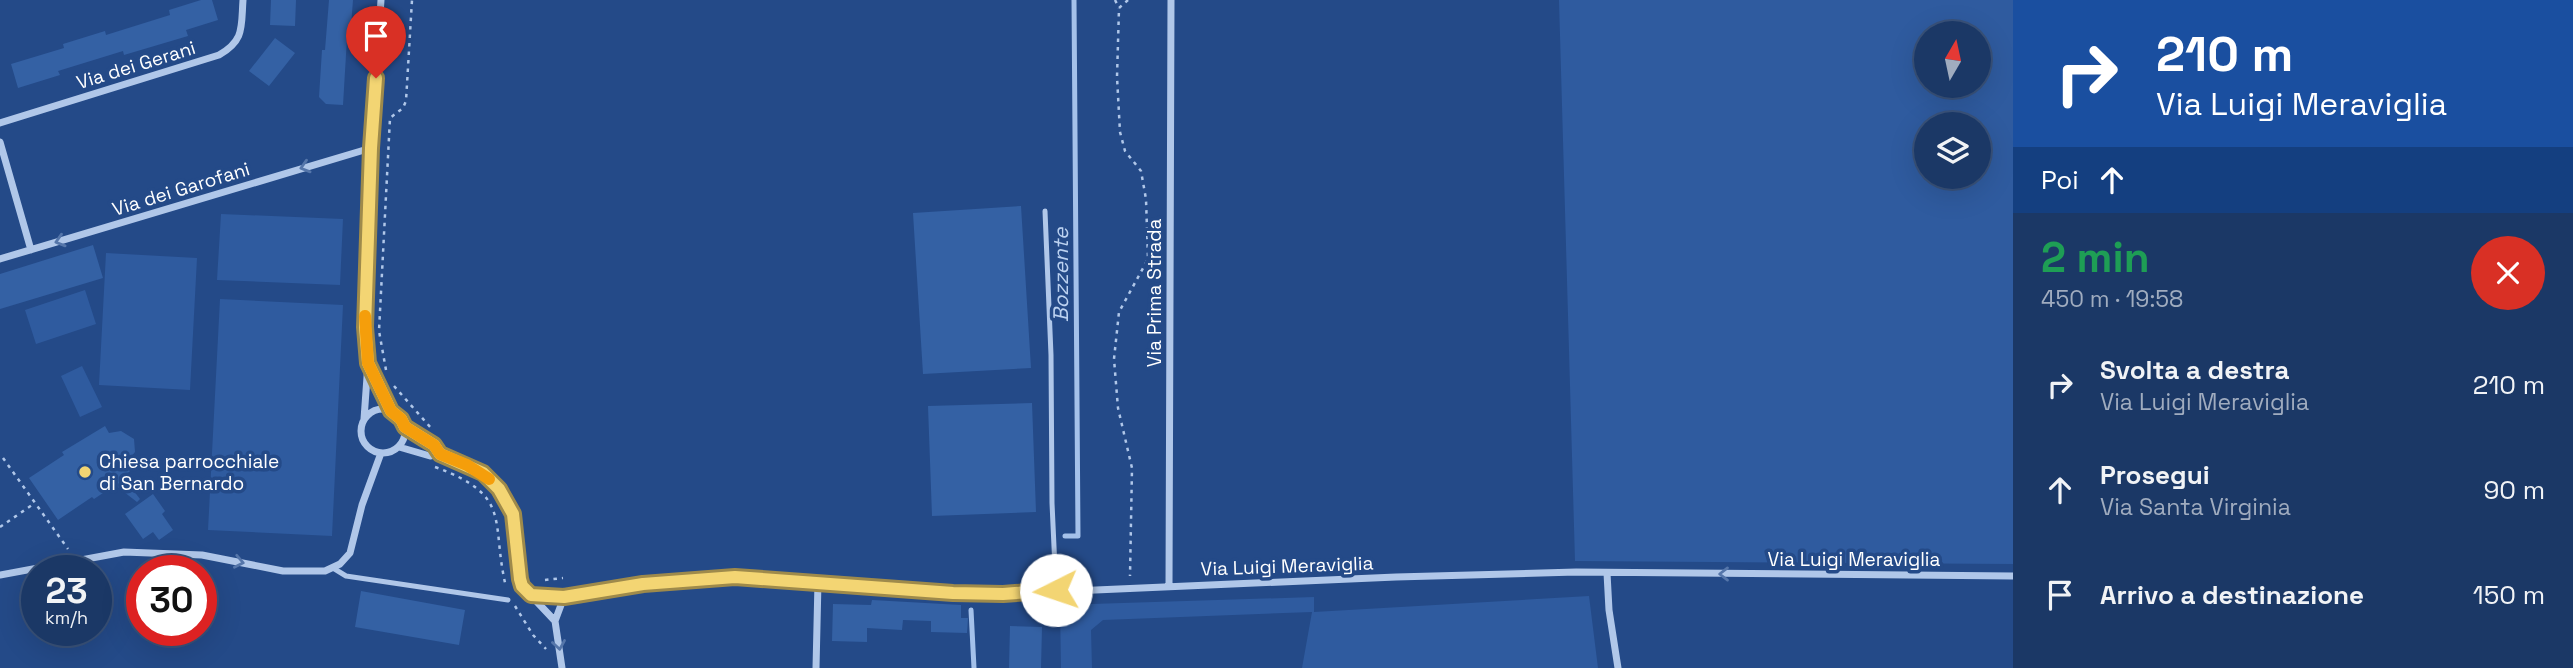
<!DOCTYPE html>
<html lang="it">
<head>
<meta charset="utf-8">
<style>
  body { margin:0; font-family:"Space Grotesk",sans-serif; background:#28436f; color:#f1f3f6; height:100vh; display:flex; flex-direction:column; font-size:26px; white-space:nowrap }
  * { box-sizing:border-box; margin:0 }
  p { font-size:23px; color:#a0acbf }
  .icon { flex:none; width:38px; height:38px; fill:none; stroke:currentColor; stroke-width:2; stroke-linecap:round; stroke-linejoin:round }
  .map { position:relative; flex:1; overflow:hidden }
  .drawer { display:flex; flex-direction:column; background:#1b3866; width:560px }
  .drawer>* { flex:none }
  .banner { background:#1a4fa0; color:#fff; overflow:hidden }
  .needle { width:46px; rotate:9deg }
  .fabs { position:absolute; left:1914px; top:21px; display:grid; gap:14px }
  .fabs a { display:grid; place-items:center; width:77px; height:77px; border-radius:50%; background:#1b3866; box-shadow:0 7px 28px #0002,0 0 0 2px #39527a; font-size:35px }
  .speed { position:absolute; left:21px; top:555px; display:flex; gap:14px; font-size:35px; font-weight:700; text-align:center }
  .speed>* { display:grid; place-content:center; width:91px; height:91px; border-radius:50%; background:#1b3866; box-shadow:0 7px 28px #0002,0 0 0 2px #39527a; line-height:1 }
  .speed small { font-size:18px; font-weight:400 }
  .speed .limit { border:10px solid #d22; background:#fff; color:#111 }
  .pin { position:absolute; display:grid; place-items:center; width:60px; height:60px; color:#fff; margin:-72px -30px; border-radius:50% 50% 50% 0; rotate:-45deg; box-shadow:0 0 7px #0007 }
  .pin .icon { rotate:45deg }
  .me { position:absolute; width:77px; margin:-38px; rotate:266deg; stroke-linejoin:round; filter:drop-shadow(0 0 5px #0008) }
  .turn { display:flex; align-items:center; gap:24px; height:147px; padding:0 28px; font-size:32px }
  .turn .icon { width:91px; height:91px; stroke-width:2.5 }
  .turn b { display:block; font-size:49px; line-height:60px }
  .then { display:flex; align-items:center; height:66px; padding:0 28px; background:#0003; gap:14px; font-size:26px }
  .round { display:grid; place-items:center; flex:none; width:74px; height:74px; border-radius:37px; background:#28436f }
  .head { display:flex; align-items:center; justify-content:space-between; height:119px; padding:0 28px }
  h1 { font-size:42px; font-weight:600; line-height:52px; color:#1e9e55 }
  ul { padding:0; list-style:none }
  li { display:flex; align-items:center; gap:21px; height:105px; padding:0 28px }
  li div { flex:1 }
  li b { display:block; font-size:26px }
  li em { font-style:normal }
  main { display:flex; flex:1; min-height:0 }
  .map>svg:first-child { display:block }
  .green { fill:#2f5b9f; fill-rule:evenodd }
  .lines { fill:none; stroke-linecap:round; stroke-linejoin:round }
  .stream { stroke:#a4c1ea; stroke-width:5 }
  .building { fill:#3461a4 }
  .path { stroke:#b0c7e9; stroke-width:2.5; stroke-dasharray:3.5 5; stroke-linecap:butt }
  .service { stroke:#b0c7e9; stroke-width:5 }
  .minor { stroke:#b0c7e9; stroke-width:7 }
  .oneway { stroke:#5576aa }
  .route-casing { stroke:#9e8a4b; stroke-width:18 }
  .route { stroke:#f3d573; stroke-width:12 }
  .slow { stroke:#f59e0b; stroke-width:12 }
  .poi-dot { fill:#f3d573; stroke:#244a88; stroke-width:2.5 }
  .labels { text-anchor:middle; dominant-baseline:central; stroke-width:7; stroke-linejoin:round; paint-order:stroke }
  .street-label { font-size:19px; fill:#fff; stroke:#244a88 }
  .poi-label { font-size:19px; fill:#fff; stroke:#244a88; text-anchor:start }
  .water-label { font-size:21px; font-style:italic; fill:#bbd1f0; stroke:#244a88 }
</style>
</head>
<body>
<main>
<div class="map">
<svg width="2013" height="668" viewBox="0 0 2013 668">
  <rect width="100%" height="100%" fill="#244a88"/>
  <path class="green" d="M1559,0H2013V564L1575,561ZM1927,33H1979V86H1927ZM1927,124H1979V177H1927Z
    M221,214L343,219L340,285L217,280Z
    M106,253L197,258L190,390L99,385Z
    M85,290L96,324L36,344L25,310Z
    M220,299L343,305L332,536L208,530Z
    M82,366L102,407L80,417L61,376Z
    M1589,596L1598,668H1302L1312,612L1103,620L1091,630L1092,668H1061L1060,605L1314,597V612Z"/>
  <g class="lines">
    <path class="stream" d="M1065,536H1078L1074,0
      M971,610L974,668"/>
  </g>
  <path class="building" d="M201,0H212L218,20L186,30L188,36L124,55L123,51L58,71L60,75L18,88L11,64L64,48L63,44L105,31L106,35L170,15L169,10Z
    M271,0H296L295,26L270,25Z
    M329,0H353L350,39L347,38L343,105L326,104L319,97L322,50H325Z
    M275,38L295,53L269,86L249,71Z
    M1021,206L1031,368L923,374L913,213Z
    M93,245L103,278L0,309V274Z
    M1032,403L1036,512L932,516L928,406Z
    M105,426L109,433L121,431L134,439L135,452L130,458L136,466L123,477L140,499L137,502L115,485L94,499L92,497L58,520L29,478L64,455L62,452Z
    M153,494L165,511L162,514L173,530L159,540L153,532L143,539L125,514Z
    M361,591L465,610L459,645L355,627Z
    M872,600L961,605V618H968L967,633L931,632V621L903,620L902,630L867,628V642L832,641L833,604L871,605Z
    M1010,626L1042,627L1041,668H1009Z"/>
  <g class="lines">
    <path class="path" d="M1115,0L1119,8
      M1128,0L1119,8L1117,77L1120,132L1125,151L1141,171L1146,199L1148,259L1119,312L1114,359L1118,408L1132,468L1130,576
      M386,370L379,331L390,118L403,108L406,101L412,0
      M394,386L431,428
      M3,458L68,549
      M435,467C514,496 490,521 506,587
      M0,527L35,503
      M545,580L563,578
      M515,606L533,635L546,649"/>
    <path class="service" d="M1045,211L1051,355L1052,503L1056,590
      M333,568L346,576L508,600"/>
    <path class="minor" d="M0,123L219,55C245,40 241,27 243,0
      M0,142L31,250
      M0,259L371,148
      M370,367L392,411
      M361 431a22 22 0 1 1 44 0a22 22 0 1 1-44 0Z
      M364,419L368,363L364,327L371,148L381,0
      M405,427L434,445L440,454
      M399,447L430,456L440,454L451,458L483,473L497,486L513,514L522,586L555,621L562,668
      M1607,573L1609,610L1618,668
      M0,575L124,552L202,555L283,571H325L340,564L350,553L362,505L381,453
      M1169,586L1171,0
      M531,595L564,597L643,584L727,577L1003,594L1396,577L1576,572L2013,576
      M555,621L564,597
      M816,668L818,582"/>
  </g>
  <defs><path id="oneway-chevron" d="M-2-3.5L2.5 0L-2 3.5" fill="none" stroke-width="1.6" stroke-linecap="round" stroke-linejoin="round" transform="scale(1.75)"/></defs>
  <g class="oneway">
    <use href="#oneway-chevron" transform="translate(305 167) rotate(163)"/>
    <use href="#oneway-chevron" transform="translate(60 241) rotate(163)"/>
    <use href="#oneway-chevron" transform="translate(239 562) rotate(11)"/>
    <use href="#oneway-chevron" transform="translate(1724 574) rotate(-180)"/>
    <use href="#oneway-chevron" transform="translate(559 645) rotate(81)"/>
  </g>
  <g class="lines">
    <g class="route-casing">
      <path id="route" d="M376,78L371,148L365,327L368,363L391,411L401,419L405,427L434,445L440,454L483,473L499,489L513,514L520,579L522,586L531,595L564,597L643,584L735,577L953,593L1003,594L1056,590"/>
    </g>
    <use href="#route" class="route"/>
    <path class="slow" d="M365,316L368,363L391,411L401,419L405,427L434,445L440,454L467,465L489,479"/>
  </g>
  <circle class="poi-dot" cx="85" cy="472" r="7"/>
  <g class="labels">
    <g class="street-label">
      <text transform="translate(136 65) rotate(-17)">Via dei Gerani</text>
      <text transform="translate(181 189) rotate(-17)">Via dei Garofani</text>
      <text transform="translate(1154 293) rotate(-90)">Via Prima Strada</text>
      <text x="1854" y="559">Via Luigi Meraviglia</text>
      <text transform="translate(1287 566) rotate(-2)">Via Luigi Meraviglia</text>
    </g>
    <g class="poi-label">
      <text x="99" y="461">Chiesa parrocchiale<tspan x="99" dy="22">di San Bernardo</tspan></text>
    </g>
    <g class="water-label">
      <text transform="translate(1060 275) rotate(-90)">Bozzente</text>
    </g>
  </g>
</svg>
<div class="fabs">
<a><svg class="needle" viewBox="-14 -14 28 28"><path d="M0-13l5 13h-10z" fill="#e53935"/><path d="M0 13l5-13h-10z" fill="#a0acbf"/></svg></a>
<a><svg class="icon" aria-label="layers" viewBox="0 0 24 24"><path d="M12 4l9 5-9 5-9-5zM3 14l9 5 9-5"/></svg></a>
</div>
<div class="speed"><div>23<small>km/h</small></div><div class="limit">30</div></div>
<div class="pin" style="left:376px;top:78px;background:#d93025"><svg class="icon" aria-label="arrive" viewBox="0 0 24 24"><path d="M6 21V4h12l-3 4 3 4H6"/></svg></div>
<svg class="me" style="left:1056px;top:590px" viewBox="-20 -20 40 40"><circle r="19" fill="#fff"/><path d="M0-13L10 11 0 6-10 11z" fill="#f3d573"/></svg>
</div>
<section class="drawer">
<div class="banner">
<div class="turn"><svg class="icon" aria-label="right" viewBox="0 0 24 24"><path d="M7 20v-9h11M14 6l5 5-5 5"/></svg><div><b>210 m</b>Via Luigi Meraviglia</div></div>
<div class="then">Poi<svg class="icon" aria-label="ahead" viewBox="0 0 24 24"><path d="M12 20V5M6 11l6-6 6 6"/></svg></div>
</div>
<div class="head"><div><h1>2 min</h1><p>450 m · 19:58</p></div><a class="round" style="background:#d93025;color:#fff"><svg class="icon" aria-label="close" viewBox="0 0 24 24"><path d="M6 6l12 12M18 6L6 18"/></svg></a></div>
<ul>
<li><svg class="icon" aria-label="right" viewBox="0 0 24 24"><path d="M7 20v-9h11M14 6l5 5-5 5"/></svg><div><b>Svolta a destra</b><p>Via Luigi Meraviglia</p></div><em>210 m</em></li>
<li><svg class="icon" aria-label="ahead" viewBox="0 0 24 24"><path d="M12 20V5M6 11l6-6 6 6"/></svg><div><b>Prosegui</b><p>Via Santa Virginia</p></div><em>90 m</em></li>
<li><svg class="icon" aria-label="arrive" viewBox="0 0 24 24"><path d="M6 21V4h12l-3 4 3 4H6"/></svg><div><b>Arrivo a destinazione</b></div><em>150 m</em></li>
</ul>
</section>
</main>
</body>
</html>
